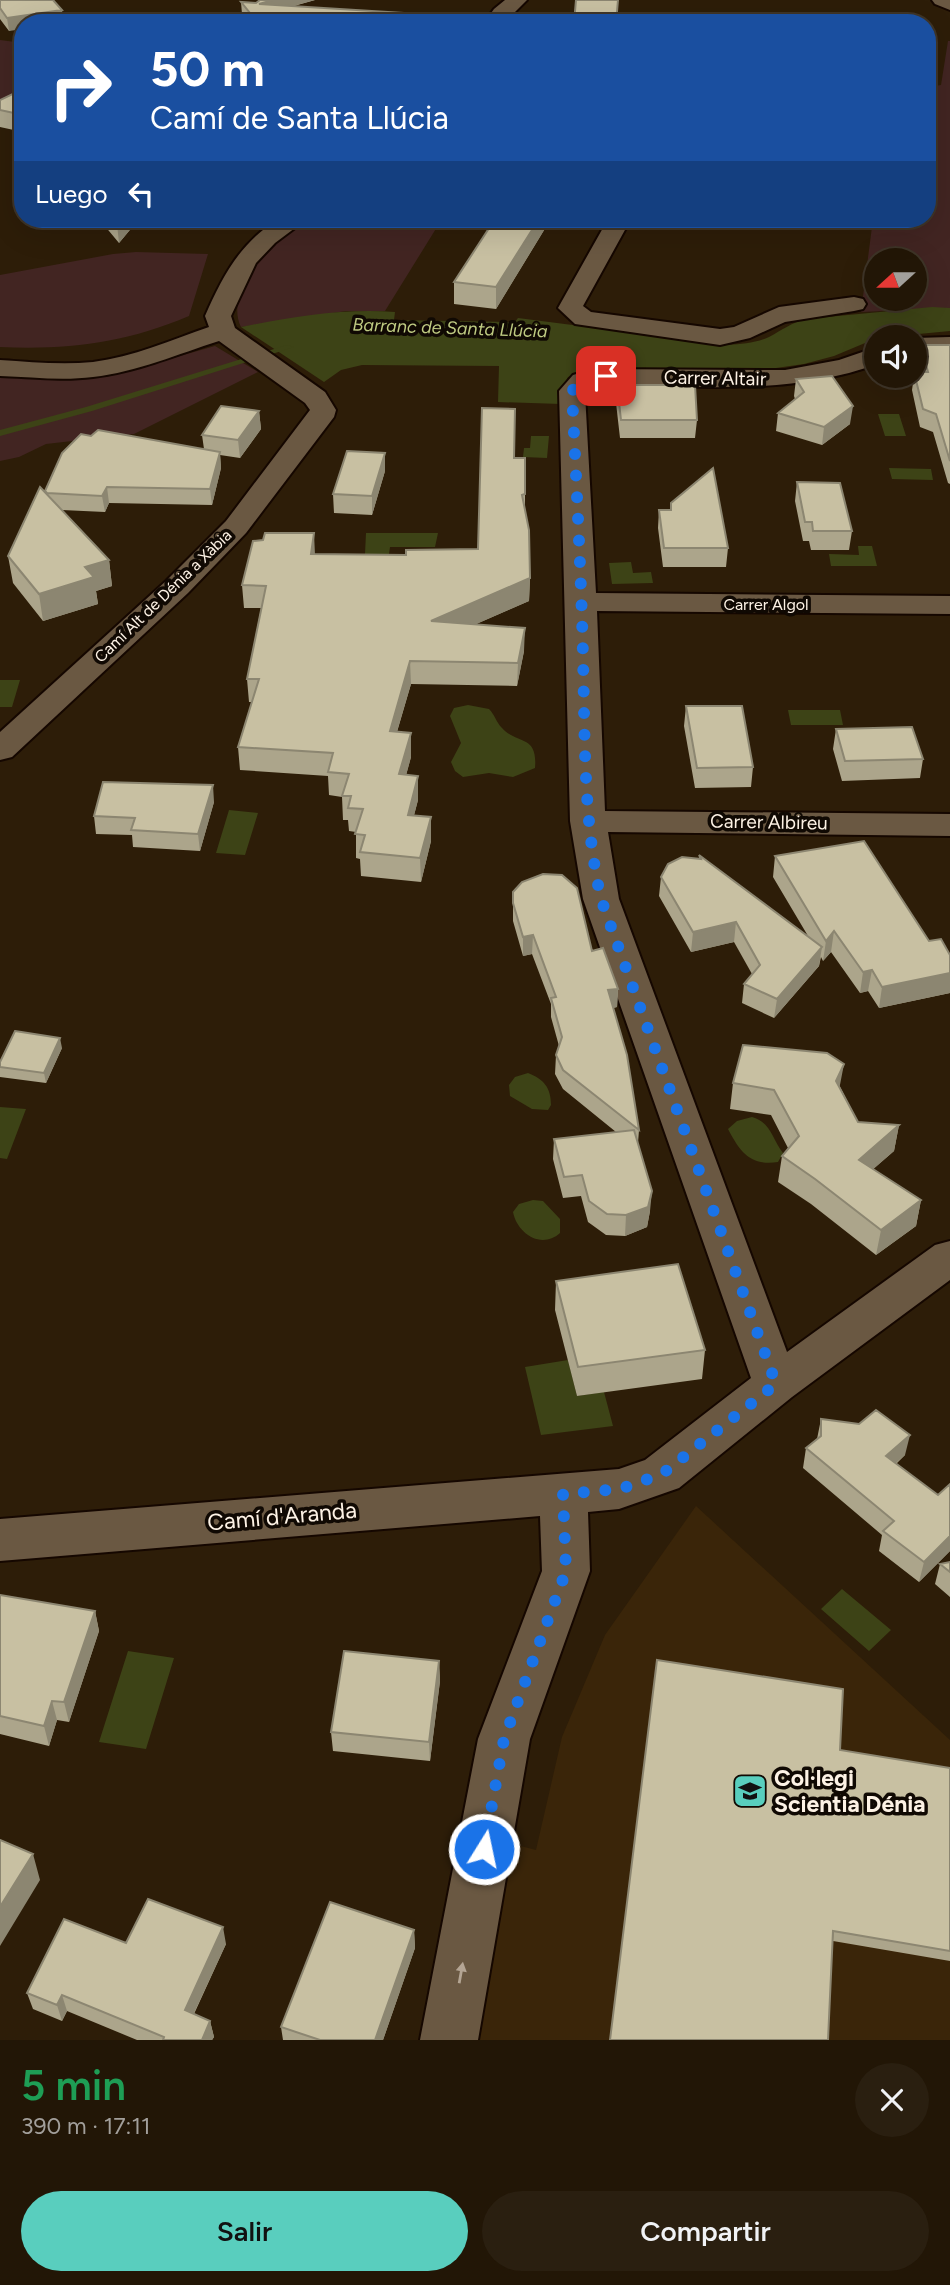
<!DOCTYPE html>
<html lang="es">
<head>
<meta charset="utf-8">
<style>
  body { margin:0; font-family:Figtree,sans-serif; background:#2a1f10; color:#f1f3f6; height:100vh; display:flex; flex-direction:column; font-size:26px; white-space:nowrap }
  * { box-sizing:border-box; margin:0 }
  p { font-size:23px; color:#a29f9b }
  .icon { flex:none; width:38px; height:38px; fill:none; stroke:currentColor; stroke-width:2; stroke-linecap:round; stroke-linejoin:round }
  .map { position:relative; height:2040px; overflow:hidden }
  .details { display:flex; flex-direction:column; background:#221606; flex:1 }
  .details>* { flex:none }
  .banner { position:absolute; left:14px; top:14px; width:922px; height:214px; border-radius:28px; box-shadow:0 7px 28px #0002,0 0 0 2px #3f3528; background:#1a4fa0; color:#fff; overflow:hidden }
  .needle { width:46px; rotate:249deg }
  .buttons { position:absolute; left:864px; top:248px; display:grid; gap:14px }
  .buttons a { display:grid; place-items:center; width:63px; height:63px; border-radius:50%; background:#221606; box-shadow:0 7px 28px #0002,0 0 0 2px #3f3528; font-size:35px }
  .pin { position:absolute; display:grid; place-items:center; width:60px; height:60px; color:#fff; margin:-30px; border-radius:14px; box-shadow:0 4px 10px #0006 }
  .me { position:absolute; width:77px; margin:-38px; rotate:10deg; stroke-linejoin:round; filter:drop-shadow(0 0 5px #0008) }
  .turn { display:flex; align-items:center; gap:24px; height:147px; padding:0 21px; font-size:32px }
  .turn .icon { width:91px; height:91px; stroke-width:2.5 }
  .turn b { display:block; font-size:49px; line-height:60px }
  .then { display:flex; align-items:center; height:66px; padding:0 21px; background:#0003; gap:14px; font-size:26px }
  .round { display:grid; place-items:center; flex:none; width:74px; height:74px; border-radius:37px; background:#2a1f10 }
  .overview { display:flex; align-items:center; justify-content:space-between; height:119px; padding:0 21px }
  h1 { font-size:42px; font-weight:600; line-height:52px; color:#1e9e55 }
  .button { display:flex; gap:14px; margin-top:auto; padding:14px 21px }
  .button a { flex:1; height:80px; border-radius:42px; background:#59cebe; color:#111; font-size:28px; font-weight:600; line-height:80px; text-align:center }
  .button a+a { background:#2a1f10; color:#f1f3f6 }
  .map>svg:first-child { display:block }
  .built { fill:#3a2509 }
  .green { fill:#422522; fill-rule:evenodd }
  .water { fill:#3d4316 }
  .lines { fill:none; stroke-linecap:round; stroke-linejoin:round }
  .stream { fill:#3d4316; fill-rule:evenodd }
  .minor-casing { stroke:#150700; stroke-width:4 }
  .minor { fill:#6a5842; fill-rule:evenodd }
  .wall { fill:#aca58b }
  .shaded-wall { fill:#8c8671 }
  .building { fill:#c8c0a2; stroke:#8c8671; stroke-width:2 }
  .oneway { fill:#b4a594 }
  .route { stroke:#1a73e8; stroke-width:12; stroke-dasharray:0 21.6 }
  .labels { text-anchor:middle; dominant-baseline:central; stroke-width:7; stroke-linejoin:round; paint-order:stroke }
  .far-street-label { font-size:16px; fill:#fdf2e5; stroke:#100903 }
  .far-water-label { font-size:18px; font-style:italic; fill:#bfcb82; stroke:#100903 }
  .street-label { font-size:19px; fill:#fdf2e5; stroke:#100903 }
  .near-street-label { font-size:23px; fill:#fdf2e5; stroke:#100903 }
  .near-poi-label { font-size:23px; font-weight:bold; fill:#fdf2e5; stroke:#100903; text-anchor:start }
</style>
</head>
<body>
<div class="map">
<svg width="950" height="2040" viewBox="0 0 950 2040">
  <rect width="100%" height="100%" fill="#2d1d08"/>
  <path class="built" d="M696,1506L950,1740V2040H470L505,1842L536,1850L562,1737L605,1635Z"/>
  <path class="green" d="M0,40L23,43V98L0,108Z
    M948,41H950V308L861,312L873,219H928V87L941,85ZM877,261H915V299H877Z
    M313,219H442L385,311H346L241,327C229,304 248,265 267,248C281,237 298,228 313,219Z
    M136,252L208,254L189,316C125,343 69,350 0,347V275L113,254Z
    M215,346L258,372L134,434L46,444L19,457L0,461V376L106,377Z"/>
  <path class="water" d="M932,307L950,308V331L877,338L834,356L804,364L776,368L601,369L568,377L561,391V404L498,402L499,366L362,365L341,370L324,382L241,327C292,317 343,308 395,312L394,320L515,322L518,318L728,345C742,344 756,343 769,337C782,330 791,323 806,319Z
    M878,414H899L906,436H885Z
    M531,436H549L547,458L523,457L524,448H530Z
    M889,468L931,469L933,480L892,479Z
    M366,533H438L435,547H390L389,554H365Z
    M858,546H872L877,566H831L829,554L859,555Z
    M631,562L633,573L651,572L653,583L612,584L609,563Z
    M0,680H20L12,707H0Z
    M468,705L489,709C495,715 496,722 502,728C517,745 538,734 535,768L513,777L489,773L463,777L455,771L451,762L461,743L450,716L454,708Z
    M788,710H840L843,725H791Z
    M229,810L258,813L245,855L216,853Z
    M528,1073C544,1079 551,1088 551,1105L548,1110L532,1109L510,1096L509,1085L515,1077Z
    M0,1107L26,1109L7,1159L0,1158Z
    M752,1117C771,1122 772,1139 783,1153L778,1162C750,1166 740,1152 728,1129L737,1121Z
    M533,1200L543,1201L560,1219V1233C541,1250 517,1233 513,1212L519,1204Z
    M568,1360L577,1396L604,1392L613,1426L541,1435L525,1367Z
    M842,1589L891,1630L869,1651L821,1609Z
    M128,1651L174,1658L146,1749L99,1742Z"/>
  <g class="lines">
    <path class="stream" d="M287,345L294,347L92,411L0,436V430L86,407Z"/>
    <g class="minor-casing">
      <path id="minor" d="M505,0H527L504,23H484L494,9Z
        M932,0H950V10L935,4Z
        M279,219H307L275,243L256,263L231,316L235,328L325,392L336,410L334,417L246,533L188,593L12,757L0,760V732L166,581L226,521L310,410L305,403L219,341C178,354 137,372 93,377C62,381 31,377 0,376V360C31,362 62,365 93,362C133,357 171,340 209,327L205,316C222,277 241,241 279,219Z
        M608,219H631L583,306L591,312L720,329L734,327L779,307L854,297L863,299L866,304L863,309L854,311L785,322L750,338L720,345L575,324L558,308Z
        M950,337V353L915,354V338Z
        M877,347V364C788,397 689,385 596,385L585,393L596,593L950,596V614L597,611L605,811L950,814V836L608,832L619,899L787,1352L935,1245L950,1241V1280L792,1397L679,1488L619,1509L588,1512L590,1571L530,1739L478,2040H420L478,1739L542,1571L540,1516L0,1561V1519L619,1469L645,1460L751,1378L583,899L570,821L559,391L573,375L593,369L785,370L839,360Z"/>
    </g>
    <use href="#minor" class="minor"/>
  </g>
  <path class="wall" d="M0,0L62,10L63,23H23L9,31L0,19Z
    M260,0H315L294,6L470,23H249L242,14L241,2L256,3Z
    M23,89V132L0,127V100Z
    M99,219H139L119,243Z
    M495,219H570L549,222L496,309L454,304V282Z
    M921,345H950V484L948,483L933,432L920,427L912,390L914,376L921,372L918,363Z
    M796,379L850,424L822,445L776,431L778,413L795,399L794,396Z
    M617,385L697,420L695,438H620L616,403Z
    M259,411L261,429L240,458L220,455L221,468L212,505L109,503L105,512L62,510L109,560L112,586L96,591L98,604L43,621L13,583L8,556L45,491L91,436L204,449L202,435Z
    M514,458H525V508L530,578L529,601L476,624L524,651L517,686L411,684L397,732L411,733V757L406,775L418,776V800L414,815L431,817V841L421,882L361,876L360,859L356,858V832L349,831L348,820H343L342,797L329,795L328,776L240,770L238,747L252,702H249L247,679L261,608H244L242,585L263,540L315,554L406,555L478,549Z
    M385,471L372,515L334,513L333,494Z
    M797,482L852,531L849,550H811L809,541H803L795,501Z
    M659,510L728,548L726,567H663L658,528Z
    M686,706L753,767L751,787L695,788L684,726Z
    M836,729L923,759L920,778L842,781L833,749Z
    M214,802L200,851L133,847L132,835L96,834L94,816Z
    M699,855L808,936L773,877L775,856L929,941L950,955V993L879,1008L868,991L860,993L831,952L823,961L821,957L819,966L774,1018L742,1003L744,984L752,974L734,942L691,952L659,896L661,877L699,859Z
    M513,892L592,951L618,989L617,1007L613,1008L639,1130L638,1143L650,1211L647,1227L625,1236L606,1235L588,1222L581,1196L563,1198L553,1159L554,1139L616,1132L563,1089L555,1074L556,1055L559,1046L551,1017V1004L532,954L523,956L513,921Z
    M62,1048L46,1083L0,1077V1062Z
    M733,1083L840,1087L858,1122L899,1125L894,1151L873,1169L921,1200L916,1226L876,1255L811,1204L778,1182L782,1156L788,1148L771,1115L730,1109Z
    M556,1281L705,1350L702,1379L577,1396L555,1310Z
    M821,1419L905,1455L896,1464L938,1495L950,1484V1551L919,1582L879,1551L882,1535L803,1468L806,1448L817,1439Z
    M950,1562V1597L935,1584L940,1564Z
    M0,1595L95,1611L99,1631L69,1722L57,1720L49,1746L0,1734Z
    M439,1661L440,1681L430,1761L333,1751L331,1732Z
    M840,1750L950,1768V1961L833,1941Z
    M414,1930L415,1948L383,2040H283L281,2027Z
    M126,1943L226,1944L194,2014L210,2021L214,2037L212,2040H137L67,2011L62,2021L33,2009L27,1993Z"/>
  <path class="shaded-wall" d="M273,0H315L260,15L259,4Z
    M62,10L63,23H23V29L9,31L7,18Z
    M470,17V23H462Z
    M122,219H139L119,243L117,224Z
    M539,219H570L549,222L496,309V287Z
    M853,406L850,424L822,445L824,427Z
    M259,411L261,429L240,458L238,440Z
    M220,452L221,468L212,505L210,489Z
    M385,453V471L372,515V496Z
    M107,487L109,503L105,512L102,496Z
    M314,533L315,555L311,554Z
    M109,560L112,586L96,591L98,604L43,621L39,594L85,567Z
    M530,578L529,601L431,644V621Z
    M525,628L524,651L517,686L518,663Z
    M410,661L411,684L390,755V731Z
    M411,733V757L400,798L399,774Z
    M418,776V800L408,839V815Z
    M213,785L214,802L200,851L198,834Z
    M431,817V841L421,882L420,858Z
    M736,922L734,942L691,952L693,932Z
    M834,931L831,952L823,961L826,941Z
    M533,935L532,954L523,956V937Z
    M822,947L819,966L774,1018L777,999Z
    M872,970L868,991L860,993L863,972Z
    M950,973V993L879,1008L882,987Z
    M618,989L617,1007L607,1009L608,990Z
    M60,1038L62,1048L46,1083L44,1073Z
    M844,1064L839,1090L836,1081Z
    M899,1125L894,1151L854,1186L859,1160Z
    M652,1191L650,1211L647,1227L625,1236L626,1215Z
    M921,1200L916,1226L876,1255L881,1230Z
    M910,1435L905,1455L881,1476L886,1456Z
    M950,1536V1551L919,1582L924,1562Z
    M95,1611L99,1631L69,1722L64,1702Z
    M439,1661L440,1681L430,1761L429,1742Z
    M52,1701L57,1720L49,1746L44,1726Z
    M33,1854L40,1880L0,1946V1907Z
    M223,1927L226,1944L188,2026L185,2010Z
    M414,1930L415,1948L383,2040H375Z
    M62,1995L67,2011L62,2021L57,2005Z
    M210,2021L214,2037L212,2040H202Z"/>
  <path class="building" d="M0,0H53L62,10L7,18L0,8Z
    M260,0H273L259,4L470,17L462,23H258L241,2L256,3Z
    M576,0H618L616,23H574Z
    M23,89V115L0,110V100Z
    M112,219H122L117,224Z
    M495,219H539L496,287L454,282Z
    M921,345H950V461L936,414L923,409L915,376V372H928Z
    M832,376L853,406L824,427L778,413L804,392L796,379Z
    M617,385H695L697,420H621Z
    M221,406L259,411L238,440L202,435Z
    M482,408L515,409L514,458H525V494L522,495L529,530L530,578L431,621L525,628L518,663L410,661L390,731L411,733L399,774L418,776L408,815L431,817L420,858L360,852L365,835L355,834L363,809L348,808L351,796H342L349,774L328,772L333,753L238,747L259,679H247L266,586L242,585L253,541L263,540L265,533H314L311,554L406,555V550L478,549Z
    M98,430L220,452L210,489L107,487L102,496L47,493L45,491L62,453L81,434L91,436Z
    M347,451L385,453L372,496L333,494Z
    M713,468L728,548H664L659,510H671V503Z
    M797,482L840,483L852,531H813L812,522H805Z
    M40,487L109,560L85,567L94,577L39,594L8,556Z
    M686,706H742L753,767L697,768Z
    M912,727L923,759L845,761L836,729Z
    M103,782L213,785L198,834L131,830L135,818L94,816Z
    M864,841L929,941L941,939L950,955V973L882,987L872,970L863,972L834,931L826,941L775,856Z
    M699,855L822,947L777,999L744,984L760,965L736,922L693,932L661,877L668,864L682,857L701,859Z
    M543,874L562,875L577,888L592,951L603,948L618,989L608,990L627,1055L639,1130L563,1070L556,1055L562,1037L551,998L556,997L533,935L523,937L513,903V892L522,882Z
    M15,1031L60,1038L44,1073L0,1067V1062Z
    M743,1045L827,1053L844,1064L836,1081L858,1122L899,1125L859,1160L921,1200L881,1230L815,1179L782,1156L799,1136L774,1090L733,1083Z
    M634,1130L652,1191L648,1207L626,1215L607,1214L589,1201L582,1175L564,1177L554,1139Z
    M678,1264L705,1350L578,1367L556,1281Z
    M876,1410L910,1435L886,1456L938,1495L950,1484V1536L924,1562L883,1531L894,1521L806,1448L821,1436V1419L859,1424Z
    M950,1562V1572L940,1564Z
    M0,1595L95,1611L64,1702L52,1701L44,1726L0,1716Z
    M344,1651L439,1661L429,1742L331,1732Z
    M657,1660L843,1689L840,1750L950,1768V1951L833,1931L828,2040H610Z
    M0,1840L33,1854L0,1907Z
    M148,1899L223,1927L185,2010L210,2021L202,2040H163L164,2037L62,1995L57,2005L27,1993L64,1919L126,1943Z
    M330,1902L414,1930L375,2040H320L281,2027Z"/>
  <defs><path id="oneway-solid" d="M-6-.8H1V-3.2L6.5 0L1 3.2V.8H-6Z" transform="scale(1.75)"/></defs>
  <use class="oneway" href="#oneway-solid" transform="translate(461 1973) rotate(-80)"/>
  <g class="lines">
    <path class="route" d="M484,1849L504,1739L566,1571L563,1494L620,1489L662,1474L776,1384L601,899C583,819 585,738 583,656C581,568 576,479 572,391L582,381L606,376"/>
  </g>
  <defs>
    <g id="school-square" transform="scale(1.75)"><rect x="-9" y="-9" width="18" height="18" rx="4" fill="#59cebe" stroke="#100903"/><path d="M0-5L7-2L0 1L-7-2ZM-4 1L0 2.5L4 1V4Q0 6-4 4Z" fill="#111"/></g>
  </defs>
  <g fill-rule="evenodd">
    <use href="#school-square" x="750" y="1791"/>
  </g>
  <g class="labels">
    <g class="far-street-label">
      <text transform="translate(163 596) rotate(-44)">Camí Alt de Dénia a Xàbia</text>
      <text x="766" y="604">Carrer Algol</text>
    </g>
    <g class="far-water-label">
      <text transform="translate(450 328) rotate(2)">Barranc de Santa Llúcia</text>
    </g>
    <g class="street-label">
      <text transform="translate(715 378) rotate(1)">Carrer Altair</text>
      <text transform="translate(769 822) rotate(1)">Carrer Albireu</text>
    </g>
    <g class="near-street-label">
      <text transform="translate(282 1516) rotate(-5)">Camí d'Aranda</text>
    </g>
    <g class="near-poi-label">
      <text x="774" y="1778">Col·legi<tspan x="774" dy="26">Scientia Dénia</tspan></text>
    </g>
  </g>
</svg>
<div class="buttons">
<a><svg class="needle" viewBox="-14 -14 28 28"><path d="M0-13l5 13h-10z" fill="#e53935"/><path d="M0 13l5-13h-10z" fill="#a29f9b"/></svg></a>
<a><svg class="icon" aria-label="sound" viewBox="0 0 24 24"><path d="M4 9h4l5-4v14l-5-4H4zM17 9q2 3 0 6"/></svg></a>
</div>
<div class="pin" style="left:606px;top:376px;background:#d93025"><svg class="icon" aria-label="arrive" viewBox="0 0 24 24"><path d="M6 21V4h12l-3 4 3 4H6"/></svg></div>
<svg class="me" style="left:484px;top:1849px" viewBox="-20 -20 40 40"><circle r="17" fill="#1a73e8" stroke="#fff" stroke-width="3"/><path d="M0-11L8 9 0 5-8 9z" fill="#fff"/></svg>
<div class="banner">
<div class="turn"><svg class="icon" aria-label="right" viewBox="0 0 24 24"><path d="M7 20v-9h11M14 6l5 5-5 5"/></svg><div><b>50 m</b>Camí de Santa Llúcia</div></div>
<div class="then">Luego<svg class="icon" aria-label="left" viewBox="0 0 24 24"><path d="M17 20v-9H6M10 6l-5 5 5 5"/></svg></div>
</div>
</div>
<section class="details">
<div class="overview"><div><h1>5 min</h1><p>390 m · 17:11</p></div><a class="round"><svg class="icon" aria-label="close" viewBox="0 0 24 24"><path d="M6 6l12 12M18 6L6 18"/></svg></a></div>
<div class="button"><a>Salir</a><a>Compartir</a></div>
</section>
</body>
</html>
